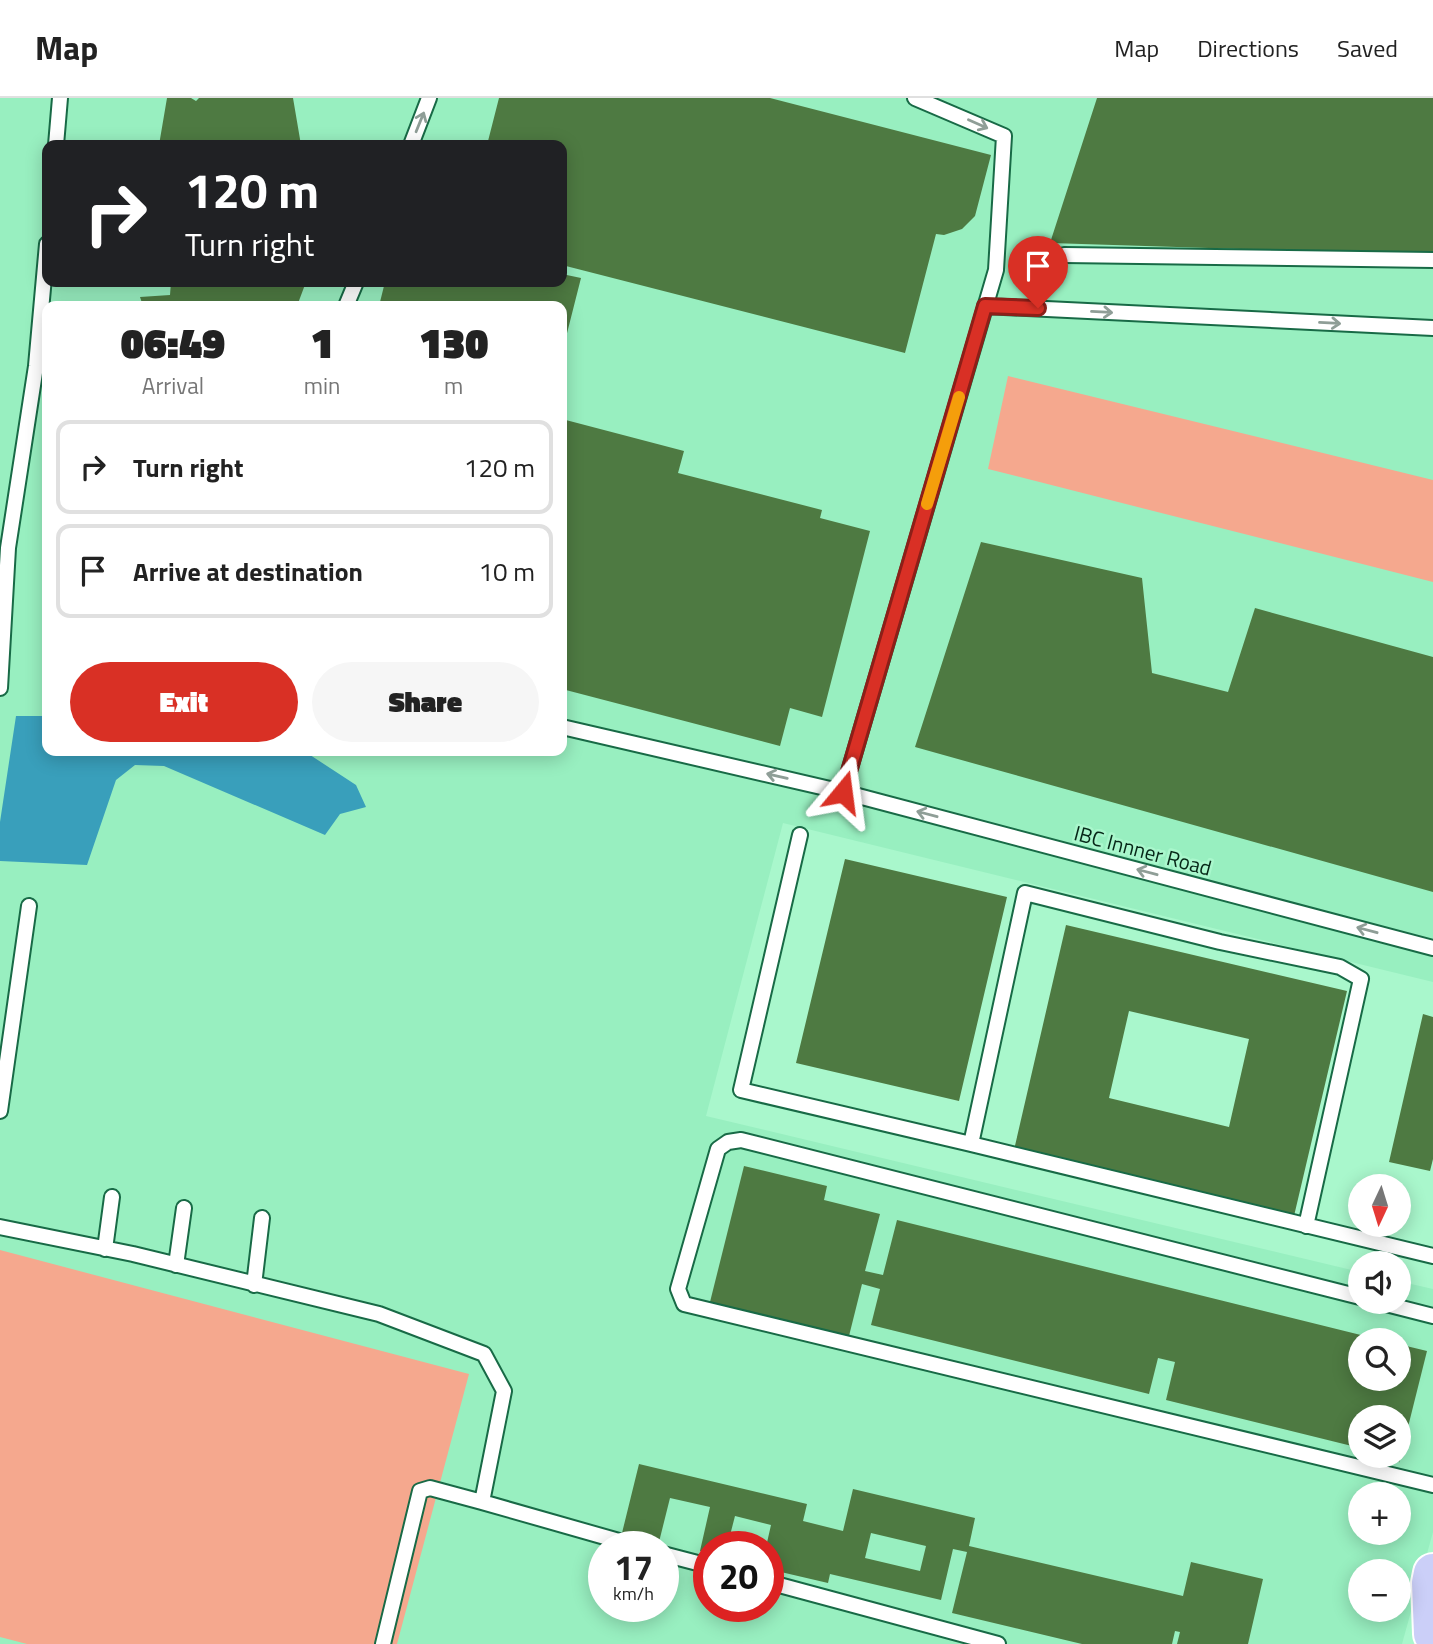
<!DOCTYPE html>
<html lang="en">
<head>
<meta charset="utf-8">
<style>
  body { margin:0; font-family:"Titillium Web",sans-serif; background:#f6f6f6; color:#222; height:100vh; display:flex; flex-direction:column; font-size:26px; white-space:nowrap }
  * { box-sizing:border-box; margin:0 }
  p { font-size:23px; color:#767676 }
  .icon { flex:none; width:38px; height:38px; fill:none; stroke:currentColor; stroke-width:2; stroke-linecap:round; stroke-linejoin:round }
  .map { position:relative; flex:1; overflow:hidden }
  .details { position:absolute; left:42px; top:203px; width:525px; height:455px; display:flex; flex-direction:column; background:#fff; border-radius:14px; box-shadow:0 4px 18px #0003 }
  .details>* { flex:none }
  .hud { position:absolute; left:42px; top:42px; width:525px; height:147px; border-radius:14px; box-shadow:0 4px 18px #0003; background:#202124; color:#fff; overflow:hidden }
  .needle { width:46px; rotate:184deg }
  .tools { position:absolute; left:1348px; top:1076px; display:grid; gap:14px }
  .tools a { display:grid; place-items:center; width:63px; height:63px; border-radius:50%; background:#fff; box-shadow:0 4px 18px #0003; font-size:35px }
  .speed { position:absolute; left:588px; top:1433px; display:flex; gap:14px; font-size:35px; font-weight:700; text-align:center }
  .speed>* { display:grid; place-content:center; width:91px; height:91px; border-radius:50%; background:#fff; box-shadow:0 4px 18px #0003; line-height:1 }
  .speed small { font-size:18px; font-weight:400 }
  .speed .limit { border:10px solid #d22; background:#fff; color:#111 }
  .pin { position:absolute; display:grid; place-items:center; width:60px; height:60px; color:#fff; margin:-72px -30px; border-radius:50% 50% 50% 0; rotate:-45deg; box-shadow:0 0 7px #0007 }
  .pin .icon { rotate:45deg }
  .me { position:absolute; width:77px; margin:-38px; rotate:16deg; stroke-linejoin:round; filter:drop-shadow(0 0 5px #0008) }
  .turn { display:flex; align-items:center; gap:24px; height:147px; padding:0 28px; font-size:32px }
  .turn .icon { width:91px; height:91px; stroke-width:2.5 }
  .turn b { display:block; font-size:49px; line-height:60px }
  .eta { display:flex; justify-content:space-evenly; align-items:center; height:119px; text-align:center }
  .eta b { font-size:42px; font-weight:800; line-height:49px }
  .action { display:flex; gap:14px; margin-top:auto; padding:14px 28px }
  .action a { flex:1; height:80px; border-radius:42px; background:#d93025; color:#fff; font-size:28px; font-weight:800; line-height:80px; text-align:center }
  .action a+a { background:#f6f6f6; color:#222 }
  ul { padding:0; list-style:none }
  li { display:flex; align-items:center; gap:21px; height:94px; margin:0 14px 10px; padding:0 14px; border:4px solid #e0e0e0; border-radius:14px }
  li div { flex:1 }
  li b { display:block; font-size:26px }
  li em { font-style:normal }
  header { display:flex; align-items:center; gap:42px; box-sizing:border-box; height:98px; padding:0 35px; background:#fff; border-bottom:2px solid #e0e0e0 }
  header strong { font-size:33px }
  nav { display:flex; gap:38px; margin-inline-start:auto; font-size:24px }
  .map>svg:first-child { display:block }
  .built { fill:#98efc0; fill-rule:evenodd }
  .green { fill:#f5a88e }
  .water { fill:#399fbb }
  .building { fill:#4e7a42; fill-rule:evenodd }
  .lines { fill:none; stroke-linecap:round; stroke-linejoin:round }
  .service-casing { stroke:#186a46; stroke-width:18 }
  .primary-casing { stroke:#fff; stroke-width:42 }
  .service { stroke:#fff; stroke-width:14 }
  .primary { stroke:#cbcff8; stroke-width:38 }
  .oneway { stroke:#8f9e97 }
  .route-casing { stroke:#8d1f18; stroke-width:18 }
  .route { stroke:#d93025; stroke-width:12 }
  .slow { stroke:#f59e0b; stroke-width:12 }
  .labels { text-anchor:middle; dominant-baseline:central; stroke-width:5; stroke-linejoin:round; paint-order:stroke }
  .street-label { font-size:21px; fill:#062717; stroke:#a9f7cc }
</style>
</head>
<body>
<header>
<strong>Map</strong>
<nav><a>Map</a><a>Directions</a><a>Saved</a></nav>
</header>
<div class="map">
<svg width="1433" height="1546" viewBox="0 0 1433 1546">
  <rect width="100%" height="100%" fill="#a9f7cc"/>
  <path class="built" d="M0,0H1433V884L783,725L706,1018L1360,1174V1204H1398V1183L1433,1191V1434L1402,1546H0ZM47,47H562V184H47ZM47,208H562V653H47ZM1360,1242H1398V1281H1360ZM1360,1320H1398V1358H1360ZM1360,1396H1398V1435H1360ZM604,1449H663V1508H604ZM709,1449H768V1508H709ZM1360,1474H1398V1512H1360Z"/>
  <path class="green" d="M1008,278L1433,382V484L988,371Z
    M0,1152L469,1276L397,1546H27L0,1539Z"/>
  <path class="water" d="M16,618H47V653H304L356,687L366,709L340,716L325,737L164,668L135,667L116,682L87,767L0,763V724Z"/>
  <path class="building" d="M167,0H191L196,3L199,0H293L301,47H159Z
    M499,0H770L991,57L975,118L962,131L944,137L936,136L905,255L562,167V47H487Z
    M1097,0H1433V157L1050,145Z
    M562,176L581,180L563,251L562,208H379L385,184H562Z
    M171,184H306L297,208H143L140,199L170,197Z
    M562,321L684,353L678,375L822,412L820,420L870,433L822,619L790,610L780,648L562,591Z
    M981,444L1142,480L1152,575L1228,594L1255,510L1433,559V794L915,649Z
    M845,761L1007,799L959,1003L796,965Z
    M1066,827L1347,893L1294,1118L1014,1052ZM1129,913L1249,941L1229,1029L1109,1000Z
    M1423,916L1433,919V1061L1430,1073L1389,1064Z
    M744,1068L827,1088L824,1102L880,1116L865,1173L883,1177L897,1122L1381,1242H1360V1281H1398V1246L1427,1253L1399,1365L1398,1320H1360V1350L1166,1302L1175,1264L1158,1260L1149,1296L871,1227L880,1191L862,1186L849,1238L710,1204Z
    M639,1366L807,1406L803,1423L843,1433L853,1391L975,1420L969,1448L1183,1498L1191,1464L1263,1481L1248,1546H1177L1180,1534L1175,1533L1172,1546H1082L952,1515L967,1454L953,1451L941,1502L830,1476L828,1485L768,1471V1449H766L771,1427L735,1418L727,1449H709V1455L700,1453L710,1409L670,1400L659,1444L622,1435ZM871,1435L926,1448L920,1473L865,1460Z"/>
  <g class="lines">
    <g class="service-casing">
      <path id="service" d="M56,47L60,0
        M411,47L429,0
        M1064,157L1433,162
        M346,208L356,184
        M985,208L1433,230
        M0,590L8,450L36,268L47,146
        M562,629L843,694L1433,850
        M843,694L996,172L1004,38L915,0
        M800,737L741,992L971,1046
        M0,1013L29,808
        M1306,1128L1361,881L1340,869L1220,844L1025,795L971,1046L1433,1158
        M0,1129L133,1156L379,1216L484,1256L504,1293L482,1404L640,1449
        M105,1151L112,1099
        M176,1167L184,1110
        M254,1187L262,1120
        M1360,1199L741,1042L728,1044L718,1051L678,1191L684,1206L1433,1387
        M1378,1204L1433,1218
        M663,1456L709,1468
        M768,1484L998,1546
        M383,1546L420,1393L430,1390L482,1404"/>
    </g>
    <g class="primary-casing">
      <path id="primary" d="M1433,1475L1431,1485L1433,1536"/>
    </g>
    <use href="#service" class="service"/>
    <use href="#primary" class="primary"/>
  </g>
  <defs><path id="oneway-shaft" d="M-6 0H5M1.5-3L5.5 0L1.5 3" fill="none" stroke-width="1.6" stroke-linecap="round" stroke-linejoin="round" transform="scale(1.75)"/></defs>
  <g class="oneway">
    <use href="#oneway-shaft" transform="translate(420 24) rotate(-68)"/>
    <use href="#oneway-shaft" transform="translate(978 26) rotate(24)"/>
    <use href="#oneway-shaft" transform="translate(1102 214) rotate(3)"/>
    <use href="#oneway-shaft" transform="translate(1330 225) rotate(3)"/>
    <use href="#oneway-shaft" transform="translate(777 678) rotate(-167)"/>
    <use href="#oneway-shaft" transform="translate(927 716) rotate(-165)"/>
    <use href="#oneway-shaft" transform="translate(1147 774) rotate(-165)"/>
    <use href="#oneway-shaft" transform="translate(1367 832) rotate(-165)"/>
  </g>
  <g class="lines">
    <g class="route-casing">
      <path id="route" d="M843,694L985,208L1038,210"/>
    </g>
    <use href="#route" class="route"/>
    <path class="slow" d="M927,406L959,299"/>
  </g>
  <g class="labels">
    <g class="street-label">
      <text transform="translate(1143 752) rotate(15)">IBC Innner Road</text>
    </g>
  </g>
</svg>
<div class="tools">
<a><svg class="needle" viewBox="-14 -14 28 28"><path d="M0-13l5 13h-10z" fill="#e53935"/><path d="M0 13l5-13h-10z" fill="#767676"/></svg></a>
<a><svg class="icon" aria-label="sound" viewBox="0 0 24 24"><path d="M4 9h4l5-4v14l-5-4H4zM17 9q2 3 0 6"/></svg></a>
<a><svg class="icon" aria-label="search" viewBox="0 0 24 24"><circle cx="10" cy="10" r="6"/><path d="M15 15l6 6"/></svg></a>
<a><svg class="icon" aria-label="layers" viewBox="0 0 24 24"><path d="M12 4l9 5-9 5-9-5zM3 14l9 5 9-5"/></svg></a>
<a>+</a>
<a>−</a>
</div>
<div class="speed"><div>17<small>km/h</small></div><div class="limit">20</div></div>
<div class="pin" style="left:1038px;top:210px;background:#d93025"><svg class="icon" aria-label="arrive" viewBox="0 0 24 24"><path d="M6 21V4h12l-3 4 3 4H6"/></svg></div>
<svg class="me" style="left:843px;top:694px" viewBox="-20 -20 40 40"><path d="M0-17L14 15 0 8-14 15z" fill="#d93025" stroke="#fff" stroke-width="4"/></svg>
<div class="hud">
<div class="turn"><svg class="icon" aria-label="right" viewBox="0 0 24 24"><path d="M7 20v-9h11M14 6l5 5-5 5"/></svg><div><b>120 m</b>Turn right</div></div>
</div>
<section class="details">
<div class="eta">
<div><b>06:49</b><p>Arrival</p></div>
<div><b>1</b><p>min</p></div>
<div><b>130</b><p>m</p></div>
</div>
<ul>
<li><svg class="icon" aria-label="right" viewBox="0 0 24 24"><path d="M7 20v-9h11M14 6l5 5-5 5"/></svg><div><b>Turn right</b></div><em>120 m</em></li>
<li><svg class="icon" aria-label="arrive" viewBox="0 0 24 24"><path d="M6 21V4h12l-3 4 3 4H6"/></svg><div><b>Arrive at destination</b></div><em>10 m</em></li>
</ul>
<div class="action"><a>Exit</a><a>Share</a></div>
</section>
</div>
</body>
</html>
